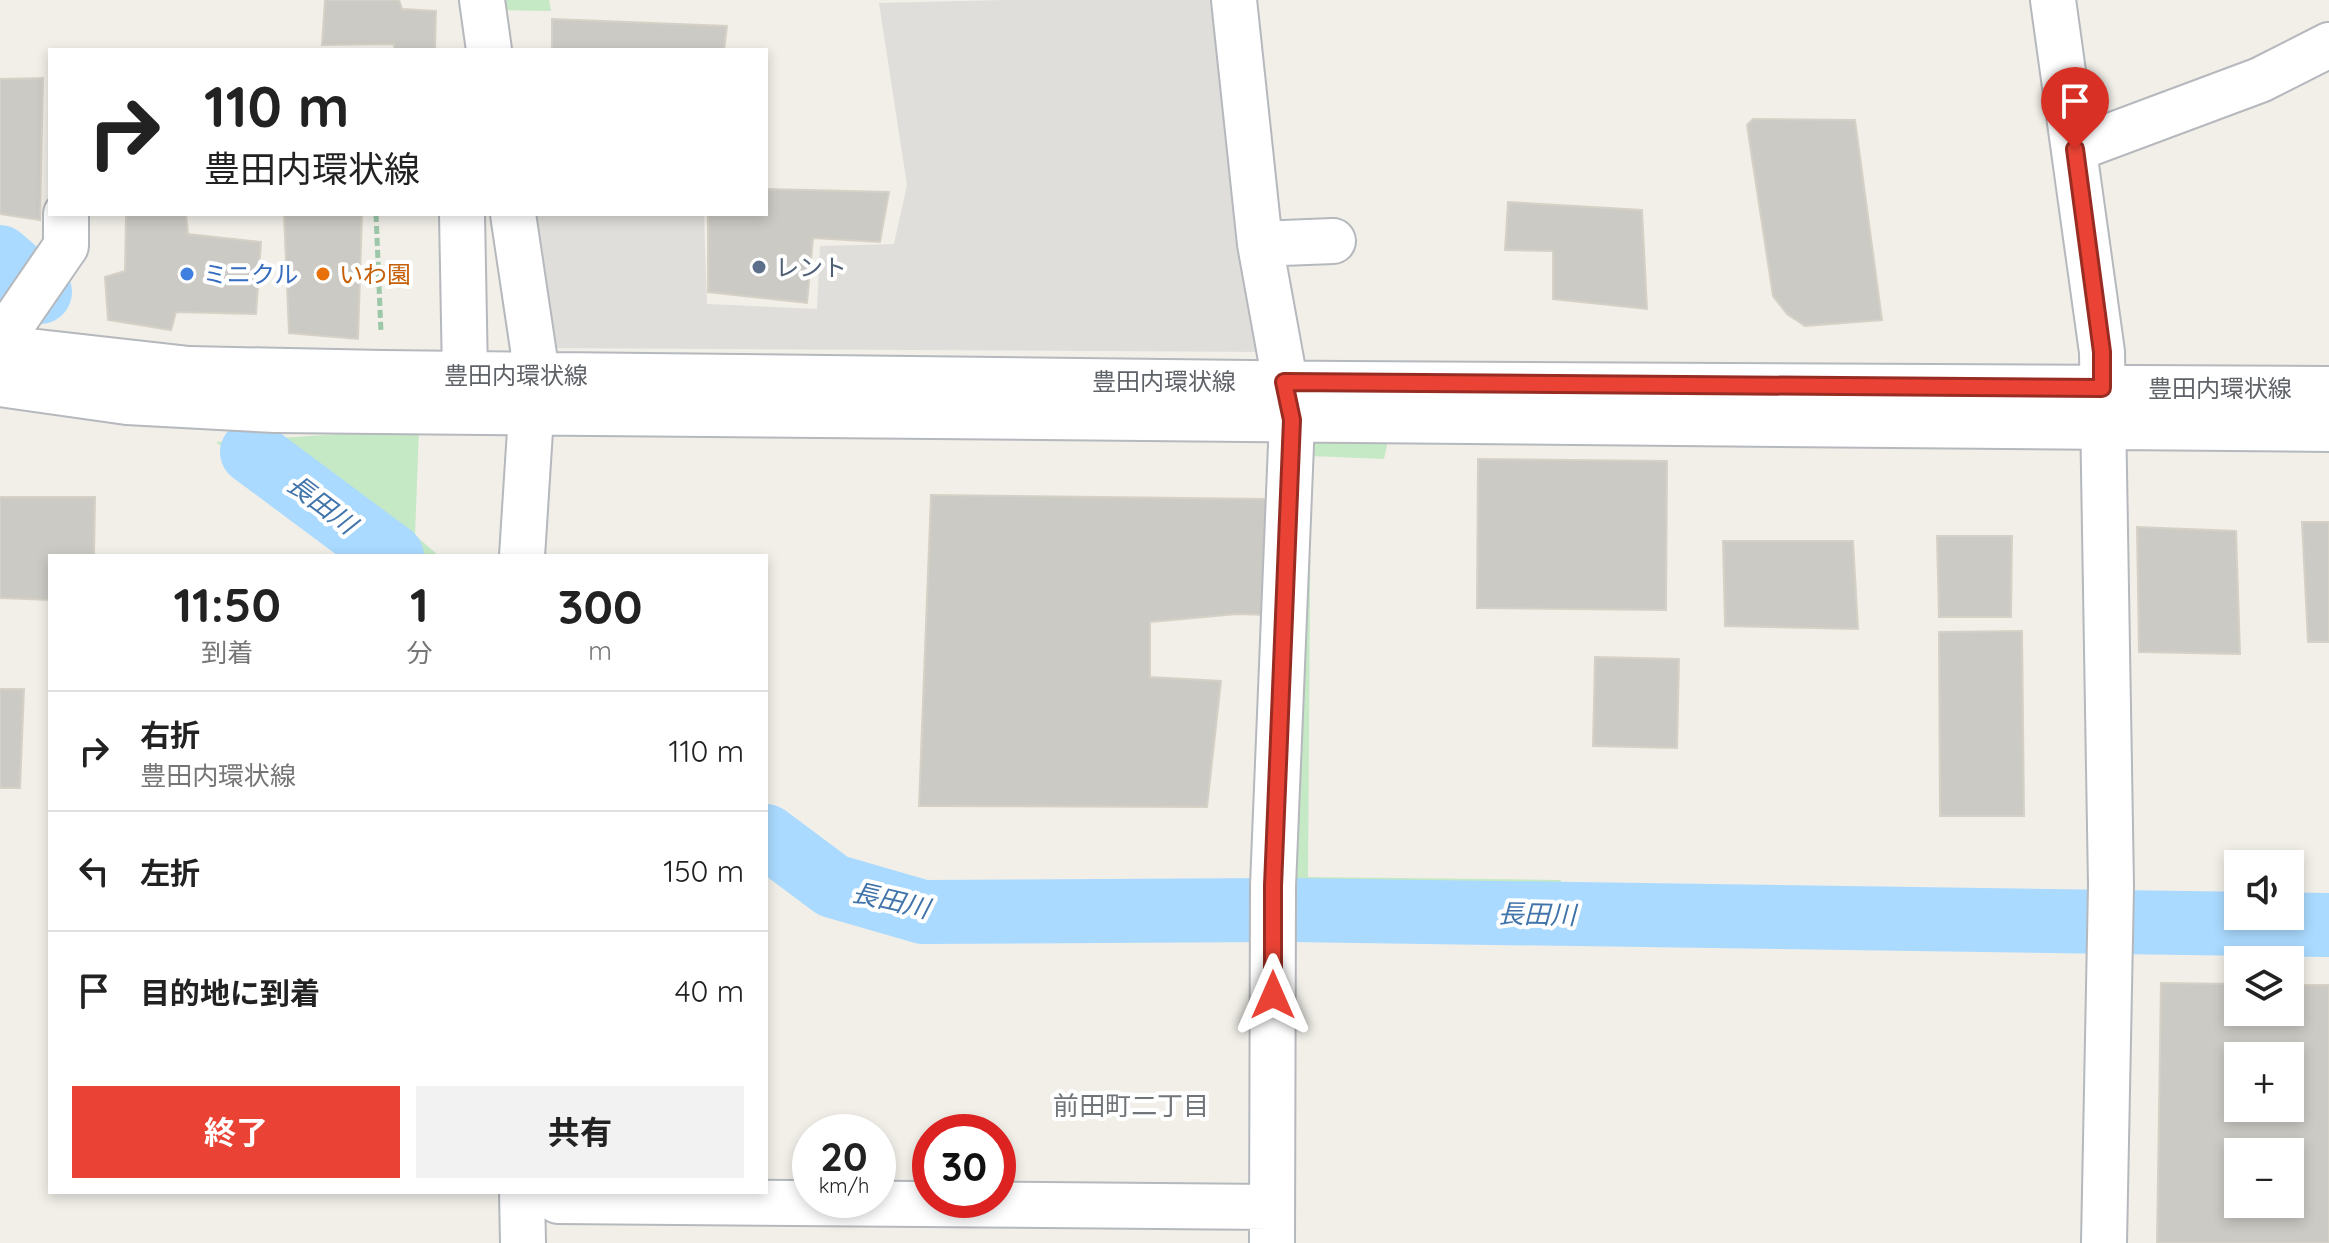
<!DOCTYPE html>
<html lang="ja">
<head>
<meta charset="utf-8">
<style>
  body { margin:0; font-family:Quicksand,"Noto Sans JP",sans-serif; background:#f2f2f2; color:#222; height:100vh; display:flex; flex-direction:column; font-size:30px; white-space:nowrap }
  * { box-sizing:border-box; margin:0 }
  p { font-size:26px; color:#767676 }
  .icon { flex:none; width:44px; height:44px; fill:none; stroke:currentColor; stroke-width:2; stroke-linecap:round; stroke-linejoin:round }
  .map { position:relative; flex:1; overflow:hidden }
  .side { position:absolute; left:48px; top:554px; width:720px; height:640px; display:flex; flex-direction:column; background:#fff; border-radius:0px; box-shadow:0 4px 12px #0003 }
  .side>* { flex:none }
  .banner { position:absolute; left:48px; top:48px; width:720px; height:168px; border-radius:0px; box-shadow:0 4px 12px #0003; background:#fff; color:#222; overflow:hidden }
  .tools { position:absolute; left:2224px; top:850px; display:grid; gap:16px }
  .tools a { display:grid; place-items:center; width:80px; height:80px; border-radius:0px; background:#fff; box-shadow:0 4px 12px #0003; font-size:40px }
  .speed { position:absolute; left:792px; top:1114px; display:flex; gap:16px; font-size:40px; font-weight:700; text-align:center }
  .speed>* { display:grid; place-content:center; width:104px; height:104px; border-radius:50%; background:#fff; box-shadow:0 4px 12px #0003; line-height:1 }
  .speed small { font-size:20px; font-weight:400 }
  .speed .limit { border:12px solid #d22; background:#fff; color:#111 }
  .pin { position:absolute; display:grid; place-items:center; width:68px; height:68px; color:#fff; margin:-82px -34px; border-radius:50% 50% 50% 0; rotate:-45deg; box-shadow:0 0 8px #0007 }
  .pin .icon { rotate:45deg }
  .me { position:absolute; width:88px; margin:-44px; rotate:0deg; stroke-linejoin:round; filter:drop-shadow(0 0 6px #0008) }
  .turn { display:flex; align-items:center; gap:28px; height:168px; padding:0 24px; font-size:36px }
  .turn .icon { width:104px; height:104px; stroke-width:2.5 }
  .turn b { display:block; font-size:56px; line-height:68px }
  .eta { display:flex; justify-content:space-evenly; align-items:center; height:136px; text-align:center }
  .eta b { font-size:48px; font-weight:700; line-height:56px }
  .primary-button { display:flex; gap:16px; margin-top:auto; padding:16px 24px }
  .primary-button a { flex:1; height:92px; border-radius:0px; background:#ea4335; color:#fff; font-size:32px; font-weight:700; line-height:92px; text-align:center }
  .primary-button a+a { background:#f2f2f2; color:#222 }
  ul { padding:0; list-style:none }
  li { display:flex; align-items:center; gap:24px; height:120px; padding:0 24px; border-top:2px solid #e0e0e0 }
  li div { flex:1 }
  li b { display:block; font-size:30px }
  li em { font-style:normal }
  .map>svg:first-child { display:block }
  .industrial { fill:#e0deda }
  .green { fill:#c5e8c5 }
  .lines { fill:none; stroke-linecap:round; stroke-linejoin:round }
  .river { stroke:#aadaff; stroke-width:64 }
  .building { fill:#cccac5; stroke:#d6d1c6; stroke-width:2; fill-rule:evenodd }
  .minor-casing { stroke:#b5b8bc; stroke-width:48 }
  .path { stroke:#9cc7a9; stroke-width:5; stroke-dasharray:8 4; stroke-linecap:butt }
  .minor { stroke:#fff; stroke-width:44 }
  .route-casing { stroke:#982c22; stroke-width:20 }
  .route { stroke:#ea4335; stroke-width:14 }
  .service-dot { fill:#5c6f8a; stroke:#fff; stroke-width:3 }
  .shop-dot { fill:#3f7fe0; stroke:#fff; stroke-width:3 }
  .food-dot { fill:#e8710a; stroke:#fff; stroke-width:3 }
  .labels { text-anchor:middle; dominant-baseline:central; stroke-width:8; stroke-linejoin:round; paint-order:stroke }
  .service-label { font-size:24px; fill:#4e5e75; stroke:#fff; text-anchor:start }
  .shop-label { font-size:24px; fill:#366cbe; stroke:#fff; text-anchor:start }
  .food-label { font-size:24px; fill:#c56008; stroke:#fff; text-anchor:start }
  .street-label { font-size:24px; fill:#5f6368; stroke:#fff }
  .water-label { font-size:26px; font-style:italic; fill:#4174aa; stroke:#fff }
  .neighbourhood-label { font-size:26px; fill:#70757a; stroke:#fff }
</style>
</head>
<body>
<div class="map">
<svg width="2329" height="1243" viewBox="0 0 2329 1243">
  <rect width="100%" height="100%" fill="#f1efe8"/>
  <path class="industrial" d="M1004,0H1224L1271,352L542,348L531,214H704L707,304L817,309L820,246L894,244L907,185L879,3Z"/>
  <path class="green" d="M499,0H549L551,11L500,10Z
    M419,429L415,535L439,556H368L216,442Z
    M1304,432H1390L1384,459L1311,456L1308,877L1561,880L1557,900L1284,892Z"/>
  <g class="lines">
    <path class="river" d="M0,257L40,292
      M252,452L392,556
      M766,836L833,886L923,912L1291,910L2329,925"/>
  </g>
  <path class="building" d="M325,0H399L402,9L436,11L435,50H394V44L322,45Z
    M552,19L727,26L724,50H552Z
    M43,78L40,220L0,214V79Z
    M1753,119L1855,120L1882,320L1805,326L1787,314L1773,296L1747,125Z
    M766,189L889,192L880,242L813,238L807,303L708,292V214H766Z
    M1508,202L1642,210L1647,309L1553,299V251L1505,250Z
    M126,214H186L188,234L261,242L256,314L176,312L171,330L108,320L105,277L125,271Z
    M284,214H362L358,339L289,333Z
    M1478,459L1667,461L1666,610L1477,608Z
    M931,495L1266,499L1269,615L1237,614L1150,622V677L1221,681L1207,807L919,806Z
    M0,497H95L94,556H50V600L0,598Z
    M2302,522H2329V642H2308Z
    M2137,527L2236,531L2240,654L2139,652Z
    M1937,536H2012L2011,617H1939Z
    M1723,541H1853L1858,629L1725,626Z
    M2022,631L2024,816H1940L1939,632Z
    M1595,657L1679,659L1677,748L1593,746Z
    M0,689H24L20,788H0Z
    M2161,983L2238,984V1012H2290V985H2329V1243H2157ZM2238,1056H2290V1108H2238ZM2238,1152H2290V1204H2238Z"/>
  <g class="lines">
    <g class="minor-casing">
      <path id="minor" d="M482,0L489,50
        M1234,0L1260,244L1292,420L1273,886L1272,1243
        M2053,0L2102,352L2111,886L2104,1243
        M2075,149L2260,80L2329,45
        M462,214L465,375
        M513,214L537,375L531,415L522,556
        M1260,244L1333,241
        M0,342L66,246V214
        M0,344L29,351L189,369L383,373L1344,384L2329,389
        M0,384L127,402L275,410L2329,429
        M522,1192L523,1243
        M558,1201L1272,1207"/>
    </g>
    <path class="path" d="M376,214L381,333"/>
    <use href="#minor" class="minor"/>
  </g>
  <g class="lines">
    <g class="route-casing">
      <path id="route" d="M1273,995V886L1292,420L1284,382L2102,388V352L2075,149"/>
    </g>
    <use href="#route" class="route"/>
  </g>
  <circle class="service-dot" cx="759" cy="267" r="8"/>
  <circle class="shop-dot" cx="187" cy="274" r="8"/>
  <circle class="food-dot" cx="323" cy="274" r="8"/>
  <g class="labels">
    <g class="service-label">
      <text x="775" y="267">レント</text>
    </g>
    <g class="shop-label">
      <text x="203" y="274">ミニクル</text>
    </g>
    <g class="food-label">
      <text x="339" y="274">いわ園</text>
    </g>
    <g class="street-label">
      <text x="516" y="375">豊田内環状線</text>
      <text x="1164" y="381">豊田内環状線</text>
      <text x="2220" y="388">豊田内環状線</text>
    </g>
    <g class="water-label">
      <text transform="translate(322 504) rotate(37)">長田川</text>
      <text transform="translate(891 900) rotate(13)">長田川</text>
      <text transform="translate(1537 914) rotate(1)">長田川</text>
    </g>
    <g class="neighbourhood-label">
      <text x="1131" y="1105">前田町二丁目</text>
    </g>
  </g>
</svg>
<div class="tools">
<a><svg class="icon" aria-label="sound" viewBox="0 0 24 24"><path d="M4 9h4l5-4v14l-5-4H4zM17 9q2 3 0 6"/></svg></a>
<a><svg class="icon" aria-label="layers" viewBox="0 0 24 24"><path d="M12 4l9 5-9 5-9-5zM3 14l9 5 9-5"/></svg></a>
<a>+</a>
<a>−</a>
</div>
<div class="speed"><div>20<small>km/h</small></div><div class="limit">30</div></div>
<div class="pin" style="left:2075px;top:149px;background:#d93025"><svg class="icon" aria-label="arrive" viewBox="0 0 24 24"><path d="M6 21V4h12l-3 4 3 4H6"/></svg></div>
<svg class="me" style="left:1273px;top:995px" viewBox="-20 -20 40 40"><path d="M0-17L14 15 0 8-14 15z" fill="#ea4335" stroke="#fff" stroke-width="4"/></svg>
<div class="banner">
<div class="turn"><svg class="icon" aria-label="right" viewBox="0 0 24 24"><path d="M7 20v-9h11M14 6l5 5-5 5"/></svg><div><b>110 m</b>豊田内環状線</div></div>
</div>
<section class="side">
<div class="eta">
<div><b>11:50</b><p>到着</p></div>
<div><b>1</b><p>分</p></div>
<div><b>300</b><p>m</p></div>
</div>
<ul>
<li><svg class="icon" aria-label="right" viewBox="0 0 24 24"><path d="M7 20v-9h11M14 6l5 5-5 5"/></svg><div><b>右折</b><p>豊田内環状線</p></div><em>110 m</em></li>
<li><svg class="icon" aria-label="left" viewBox="0 0 24 24"><path d="M17 20v-9H6M10 6l-5 5 5 5"/></svg><div><b>左折</b></div><em>150 m</em></li>
<li><svg class="icon" aria-label="arrive" viewBox="0 0 24 24"><path d="M6 21V4h12l-3 4 3 4H6"/></svg><div><b>目的地に到着</b></div><em>40 m</em></li>
</ul>
<div class="primary-button"><a>終了</a><a>共有</a></div>
</section>
</div>
</body>
</html>
